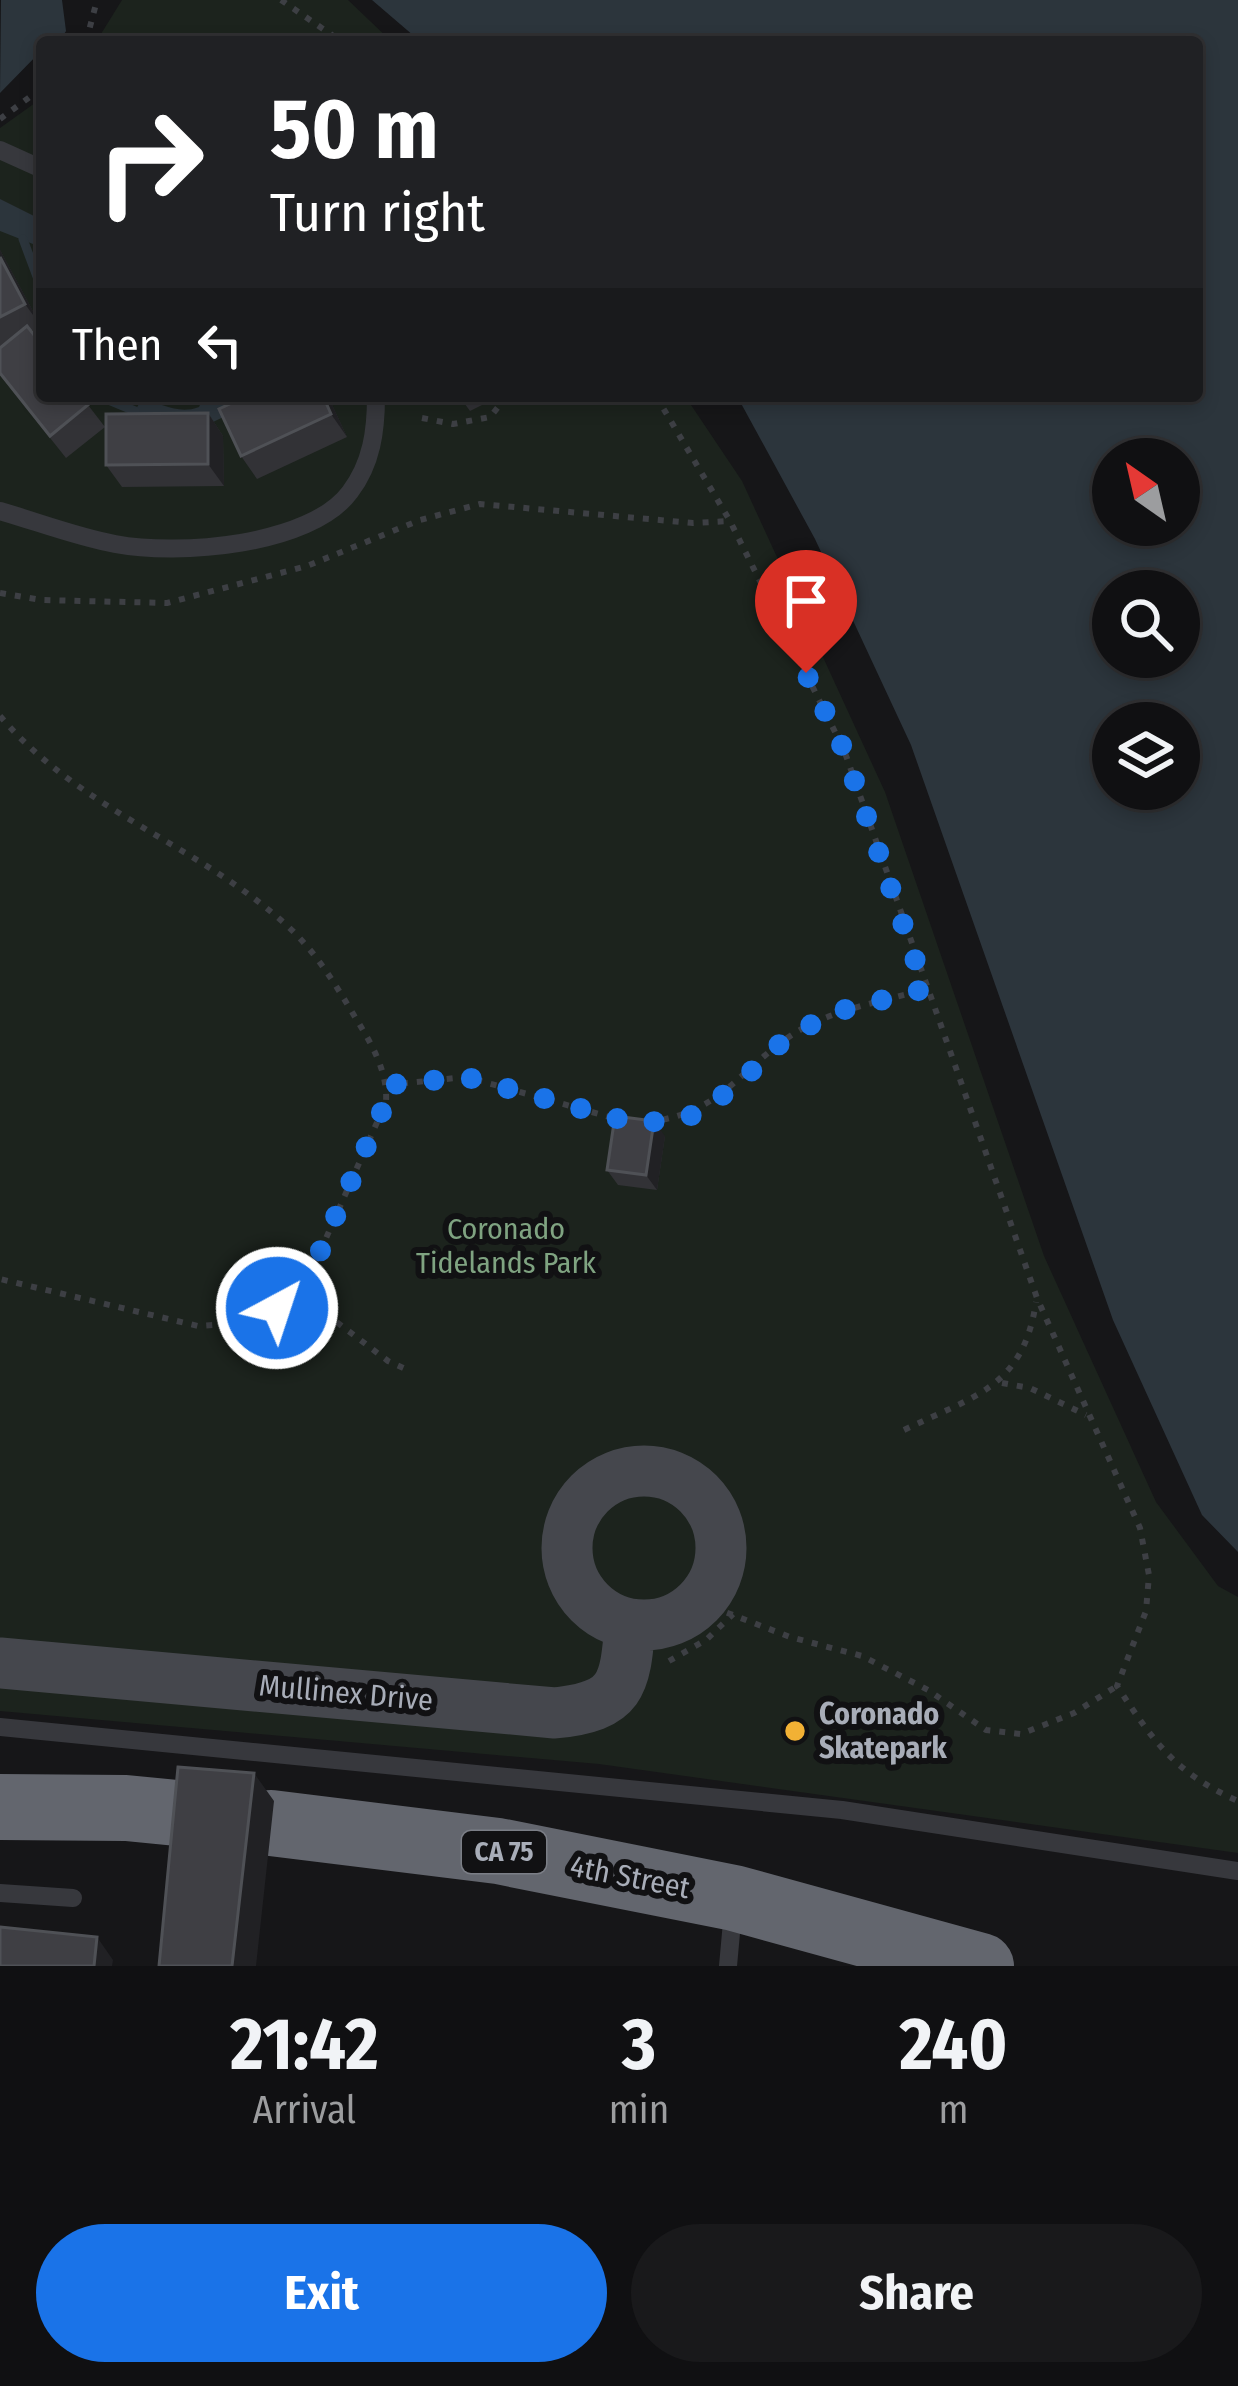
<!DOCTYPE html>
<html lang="en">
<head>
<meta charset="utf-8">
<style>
  body { margin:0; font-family:"Fira Sans Condensed",sans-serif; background:#19191b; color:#f1f3f6; height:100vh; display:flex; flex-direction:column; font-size:45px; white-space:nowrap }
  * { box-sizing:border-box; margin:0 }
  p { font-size:39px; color:#9c9d9f }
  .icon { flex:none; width:66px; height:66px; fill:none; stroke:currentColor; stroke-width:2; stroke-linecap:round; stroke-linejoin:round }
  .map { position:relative; height:1966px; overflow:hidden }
  .side { display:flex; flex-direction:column; background:#101012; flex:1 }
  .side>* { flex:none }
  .guide { position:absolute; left:36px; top:36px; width:1167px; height:366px; border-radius:12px; box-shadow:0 6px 18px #0003,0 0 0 3px #303032; background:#202124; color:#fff; overflow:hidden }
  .needle { width:78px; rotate:326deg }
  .fabs { position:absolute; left:1092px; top:438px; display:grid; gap:24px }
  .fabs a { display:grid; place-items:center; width:108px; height:108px; border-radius:50%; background:#101012; box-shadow:0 6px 18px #0003,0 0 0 3px #303032; font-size:60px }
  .pin { position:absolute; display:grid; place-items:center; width:102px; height:102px; color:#fff; margin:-123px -51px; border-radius:50% 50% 50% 0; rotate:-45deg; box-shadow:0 0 12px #0007 }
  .pin .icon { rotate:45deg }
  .me { position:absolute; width:132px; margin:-66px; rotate:40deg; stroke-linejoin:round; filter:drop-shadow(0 0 9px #0008) }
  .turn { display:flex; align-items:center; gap:42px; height:252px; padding:0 36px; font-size:54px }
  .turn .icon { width:156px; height:156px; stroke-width:2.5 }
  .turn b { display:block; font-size:84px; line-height:102px }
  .then { display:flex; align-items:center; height:114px; padding:0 36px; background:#0003; gap:24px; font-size:45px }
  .eta { display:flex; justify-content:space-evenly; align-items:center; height:204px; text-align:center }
  .eta b { font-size:72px; font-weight:700; line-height:84px }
  .cta { display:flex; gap:24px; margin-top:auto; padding:24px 36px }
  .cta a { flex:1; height:138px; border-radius:72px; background:#1a73e8; color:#fff; font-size:48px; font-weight:700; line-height:138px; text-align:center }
  .cta a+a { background:#19191b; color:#f1f3f6 }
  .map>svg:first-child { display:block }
  .green { fill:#1c231d }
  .water { fill:#2c353c; fill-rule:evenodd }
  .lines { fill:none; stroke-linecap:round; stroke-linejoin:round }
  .stream { stroke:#2c353c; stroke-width:9 }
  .path { stroke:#3d3f44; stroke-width:6; stroke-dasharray:6 9; stroke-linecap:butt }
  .lane { stroke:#37383d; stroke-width:18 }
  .secondary { stroke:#45474d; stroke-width:51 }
  .highway { stroke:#63666e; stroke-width:66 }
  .wall { fill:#323236 }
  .shaded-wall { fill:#212124 }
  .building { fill:#3f3f44; stroke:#4f5156; stroke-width:3 }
  .route { stroke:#1a73e8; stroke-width:21; stroke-dasharray:0 37.8 }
  .poi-dot { fill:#f2b134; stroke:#111113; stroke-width:4.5 }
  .labels { text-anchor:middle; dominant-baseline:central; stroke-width:12; stroke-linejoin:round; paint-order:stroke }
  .shield { fill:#111113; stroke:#7b7e86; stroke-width:3 }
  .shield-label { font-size:27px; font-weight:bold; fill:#a8adb8 }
  .park-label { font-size:30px; fill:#7fa381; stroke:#111113 }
  .street-label { font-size:30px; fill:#a8adb8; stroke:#111113 }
  .poi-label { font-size:30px; font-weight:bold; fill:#a8adb8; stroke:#111113; text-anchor:start }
</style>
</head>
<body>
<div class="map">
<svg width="1238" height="1966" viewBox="0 0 1238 1966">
  <rect width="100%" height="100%" fill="#161618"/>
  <path class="green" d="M122,0H348L392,42H96Z
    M42,98V396H685L742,481L885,792L1044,1256L1156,1502L1218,1586L1238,1597V1853L599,1764L0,1711V128Z"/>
  <path class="water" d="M62,0L66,31L59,42H42V50L0,93L1,0Z
    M372,0H1238V1552L1202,1515L1113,1320L911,745L815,539L737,396H1197V42H421ZM1179,459V525H1113V459ZM1113,591H1179V657H1113ZM1113,723H1179V789H1113Z
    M0,199L42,220L38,246L0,231Z
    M204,396H267L213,422H139L135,411L140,402C162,400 175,416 199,407Z"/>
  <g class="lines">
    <path class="stream" d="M23,239L42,290
      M99,396L135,411"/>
    <path class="path" d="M281,0L342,42
      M86,42L97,0
      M0,119L42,88
      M656,396L730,521L844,750L1037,1298L1140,1528L1149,1575L1146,1611L1117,1686C1154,1742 1175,1773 1238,1801
      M422,418L453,424L490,417L503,401
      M0,593L42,600L167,603L307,566L420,520L480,504L693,523L730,521
      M0,716C80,810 194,843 283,922C314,949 334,982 355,1017C371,1043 388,1071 386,1102L301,1295L254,1322L198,1326L0,1279
      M387,1085L466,1077L617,1119
      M648,1122C719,1113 733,1077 786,1039C826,1010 878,1003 925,989
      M301,1295L388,1361L408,1370
      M1002,1383L1030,1388L1086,1415
      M904,1430C974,1396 1023,1388 1036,1302
      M699,1602L790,1637L862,1656L928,1690L986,1730L1021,1734L1074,1713L1117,1686
      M669,1661L706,1640L733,1614"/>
    <path class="lane" d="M0,150L42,169
      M0,511C38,522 77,537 115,544C178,556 310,546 350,492C372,463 376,430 376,396
      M0,1727L842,1810L1238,1871
      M0,1893L73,1898
      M728,1966L733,1911"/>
    <path class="secondary" d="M567 1548a77 77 0 1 1 154 0a77 77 0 1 1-154 0Z
      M0,1663L555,1713C622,1706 625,1686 630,1625"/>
    <path class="highway" d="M0,1807L126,1808L197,1815
      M271,1823L498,1851L734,1898L981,1966"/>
  </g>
  <path class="wall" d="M0,250L41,326L31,331L105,427L66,458L0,375Z
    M328,396L347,437L257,479L241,456Z
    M459,396H500L470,411Z
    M208,413L223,436L224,486L122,487L106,465Z
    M665,1136L657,1190L618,1185L607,1170Z"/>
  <path class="shaded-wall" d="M0,250L41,326L25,304L0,257Z
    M323,396H328L347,437L331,414Z
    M208,413L223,436L224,486L208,464Z
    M654,1121L665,1136L657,1190L646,1175Z
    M254,1773L274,1801L256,1966H232Z
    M97,1937L113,1960L112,1966H94Z"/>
  <path class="building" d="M0,257L25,304L0,317Z
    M27,326L42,345V396H83L89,404L50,436L0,373V348Z
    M247,396H323L331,414L241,456L219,409Z
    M208,413V464L106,465V414Z
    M615,1116L654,1121L646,1175L607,1170Z
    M178,1767L254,1773L232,1966H159Z
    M0,1927L97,1937L94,1966H0Z"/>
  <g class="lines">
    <path class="route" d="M277,1308L301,1295L386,1102L387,1085L466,1077L637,1124L689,1117L734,1088L786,1038L835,1012L925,989L844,750L806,673"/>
  </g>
  <circle class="poi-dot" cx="795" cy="1731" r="12"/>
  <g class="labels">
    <rect class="shield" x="462" y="1831" width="84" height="42" rx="9"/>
    <g class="shield-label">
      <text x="504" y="1852">CA 75</text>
    </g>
    <g class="park-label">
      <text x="506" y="1229">Coronado<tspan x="506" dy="34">Tidelands Park</tspan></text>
    </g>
    <g class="street-label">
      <text transform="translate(346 1693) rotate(5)">Mullinex Drive</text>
      <text transform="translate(630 1877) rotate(11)">4th Street</text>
    </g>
    <g class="poi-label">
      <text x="819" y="1714">Coronado<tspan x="819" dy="34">Skatepark</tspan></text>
    </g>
  </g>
</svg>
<div class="fabs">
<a><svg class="needle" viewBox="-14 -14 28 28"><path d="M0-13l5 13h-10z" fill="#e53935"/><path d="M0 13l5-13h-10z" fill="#9c9d9f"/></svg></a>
<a><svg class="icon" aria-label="search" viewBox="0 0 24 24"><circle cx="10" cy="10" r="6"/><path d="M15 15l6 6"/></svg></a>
<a><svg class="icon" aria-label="layers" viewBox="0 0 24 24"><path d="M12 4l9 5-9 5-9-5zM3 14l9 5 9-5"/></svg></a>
</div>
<div class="pin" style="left:806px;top:673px;background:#d93025"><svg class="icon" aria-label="arrive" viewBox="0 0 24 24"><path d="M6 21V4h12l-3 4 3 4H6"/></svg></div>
<svg class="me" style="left:277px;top:1308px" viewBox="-20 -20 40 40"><circle r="17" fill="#1a73e8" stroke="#fff" stroke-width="3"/><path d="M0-11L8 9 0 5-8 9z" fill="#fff"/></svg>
<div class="guide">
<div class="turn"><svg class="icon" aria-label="right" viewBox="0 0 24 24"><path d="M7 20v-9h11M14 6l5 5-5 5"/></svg><div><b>50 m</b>Turn right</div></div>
<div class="then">Then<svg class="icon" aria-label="left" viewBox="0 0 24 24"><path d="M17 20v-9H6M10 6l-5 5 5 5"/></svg></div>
</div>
</div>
<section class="side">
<div class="eta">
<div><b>21:42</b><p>Arrival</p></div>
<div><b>3</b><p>min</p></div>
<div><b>240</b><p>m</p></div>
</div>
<div class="cta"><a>Exit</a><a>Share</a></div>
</section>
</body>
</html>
